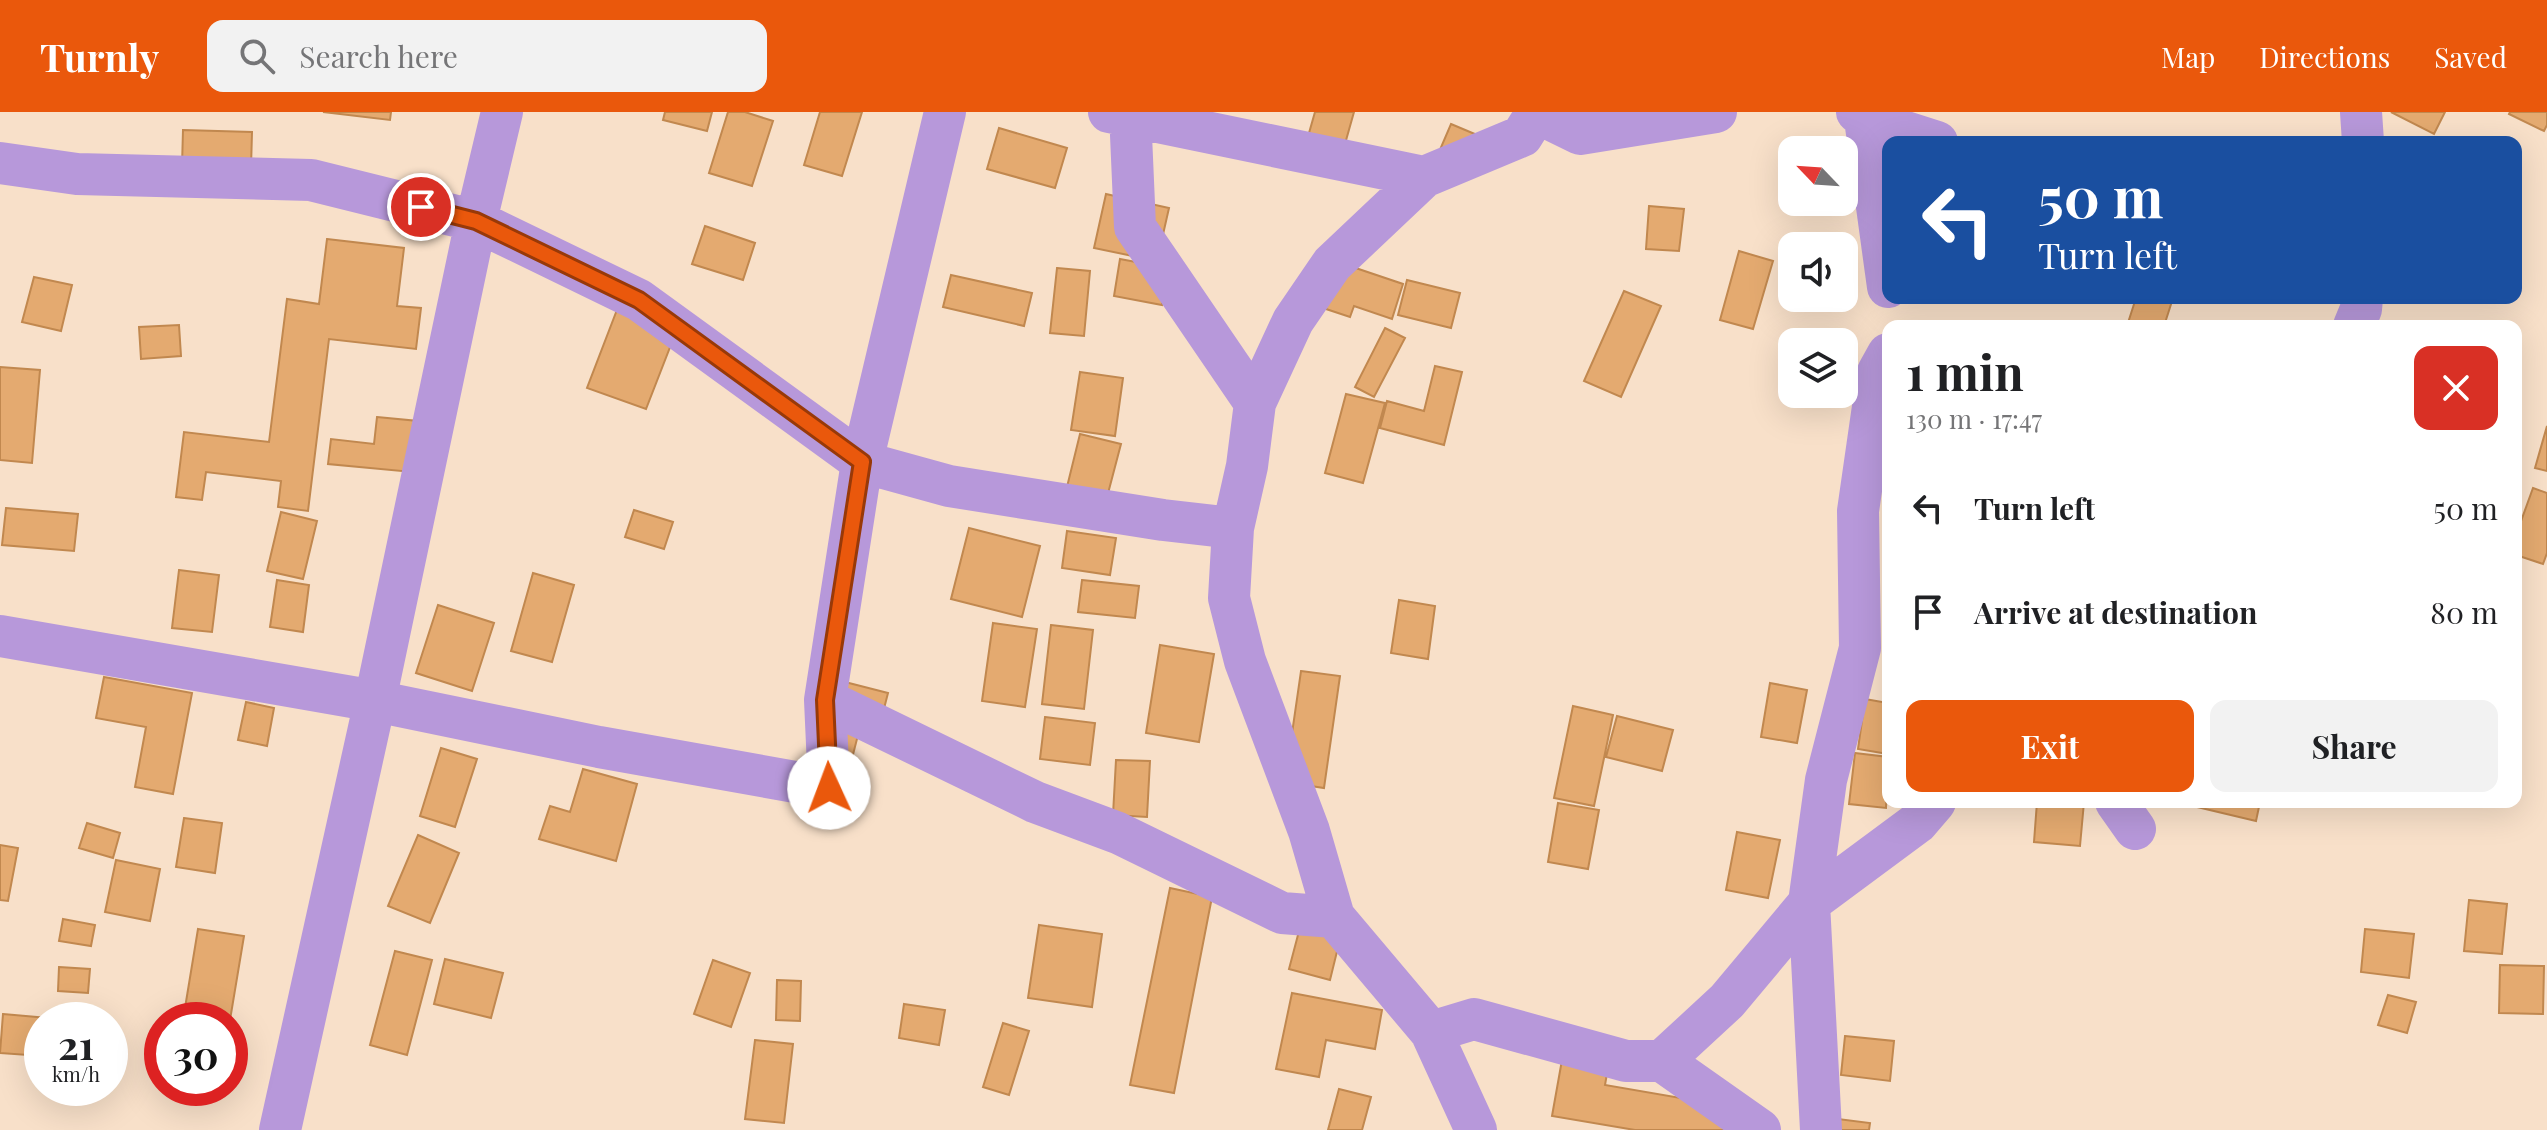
<!DOCTYPE html>
<html lang="en">
<head>
<meta charset="utf-8">
<style>
  body { margin:0; font-family:"Playfair Display",serif; background:#f2f2f2; color:#202124; height:100vh; display:flex; flex-direction:column; font-size:30px; white-space:nowrap }
  * { box-sizing:border-box; margin:0 }
  p { font-size:26px; color:#757577 }
  .icon { flex:none; width:44px; height:44px; fill:none; stroke:currentColor; stroke-width:2; stroke-linecap:round; stroke-linejoin:round }
  .map { position:relative; flex:1; overflow:hidden }
  .panel { position:absolute; left:1882px; top:208px; width:640px; height:488px; display:flex; flex-direction:column; background:#fff; border-radius:16px; box-shadow:0 8px 32px #0002 }
  .panel>* { flex:none }
  .top-card { position:absolute; left:1882px; top:24px; width:640px; height:168px; border-radius:16px; box-shadow:0 8px 32px #0002; background:#1a4fa0; color:#fff; overflow:hidden }
  .needle { width:52px; rotate:295deg }
  .tools { position:absolute; left:1778px; top:24px; display:grid; gap:16px }
  .tools a { display:grid; place-items:center; width:80px; height:80px; border-radius:16px; background:#fff; box-shadow:0 8px 32px #0002; font-size:40px }
  .speed { position:absolute; left:24px; top:890px; display:flex; gap:16px; font-size:40px; font-weight:700; text-align:center }
  .speed>* { display:grid; place-content:center; width:104px; height:104px; border-radius:50%; background:#fff; box-shadow:0 8px 32px #0002; line-height:1 }
  .speed small { font-size:20px; font-weight:400 }
  .speed .limit { border:12px solid #d22; background:#fff; color:#111 }
  .pin { position:absolute; display:grid; place-items:center; width:68px; height:68px; color:#fff; margin:-34px; border:4px solid #fff; border-radius:50%; box-shadow:0 2px 8px #0007 }
  .me { position:absolute; width:88px; margin:-44px; rotate:358deg; stroke-linejoin:round; filter:drop-shadow(0 0 6px #0008) }
  .turn { display:flex; align-items:center; gap:28px; height:168px; padding:0 24px; font-size:36px }
  .turn .icon { width:104px; height:104px; stroke-width:2.5 }
  .turn b { display:block; font-size:56px; line-height:68px }
  .round { display:grid; place-items:center; flex:none; width:84px; height:84px; border-radius:16px; background:#f2f2f2 }
  .summary { display:flex; align-items:center; justify-content:space-between; height:136px; padding:0 24px }
  h1 { font-size:48px; font-weight:700; line-height:60px }
  .button { display:flex; gap:16px; margin-top:auto; padding:16px 24px }
  .button a { flex:1; height:92px; border-radius:16px; background:#ea580c; color:#fff; font-size:32px; font-weight:700; line-height:92px; text-align:center }
  .button a+a { background:#f2f2f2; color:#202124 }
  ul { padding:0; list-style:none }
  li { display:flex; align-items:center; gap:24px; height:104px; padding:0 24px }
  li div { flex:1 }
  li b { display:block; font-size:30px }
  li em { font-style:normal }
  header { display:flex; align-items:center; gap:48px; box-sizing:border-box; height:112px; padding:0 40px; background:#ea580c; color:#fff }
  header strong { font-size:38px }
  nav { display:flex; gap:44px; margin-inline-start:auto; font-size:28px }
  .search { width:560px; height:72px; background:#f2f2f2; display:flex; align-items:center; gap:20px; box-sizing:border-box; padding:0 28px; border-radius:16px; color:#757577; font-size:30px }
  .map>svg:first-child { display:block }
  .building { fill:#e4aa70; stroke:#c1884f; stroke-width:2 }
  .lines { fill:none; stroke-linecap:round; stroke-linejoin:round }
  .minor { stroke:#b798da; stroke-width:42 }
  .route-casing { stroke:#983908; stroke-width:20 }
  .route { stroke:#ea580c; stroke-width:14 }
</style>
</head>
<body>
<header>
<strong>Turnly</strong>
<div class="search"><svg class="icon" aria-label="search" viewBox="0 0 24 24"><circle cx="10" cy="10" r="6"/><path d="M15 15l6 6"/></svg>Search here</div>
<nav><a>Map</a><a>Directions</a><a>Saved</a></nav>
</header>
<div class="map">
<svg width="2547" height="1018" viewBox="0 0 2547 1018">
  <rect width="100%" height="100%" fill="#f8e0c9"/>
  <path class="building" d="M323,0H391L390,8Z
    M665,0H712L707,19L663,8Z
    M728,0H745L773,9L752,74L709,61Z
    M820,0H862L842,64L804,53Z
    M1315,0H1354L1343,39L1307,28Z
    M2391,0H2445L2434,22Z
    M2510,0H2547V13L2544,19L2509,2Z
    M1451,12L1489,28L1436,47Z
    M999,16L1067,36L1055,76L987,57Z
    M183,18L252,20L251,56L182,54Z
    M1106,82L1169,96L1157,149L1094,136Z
    M1649,94L1684,97L1679,139L1646,137Z
    M705,114L755,131L743,168L692,152Z
    M327,127L404,136L397,194L421,196L416,237L329,227L308,399L278,395L281,369L206,360L202,388L176,385L184,320L269,330L287,187L319,192Z
    M1739,139L1773,149L1753,217L1720,208Z
    M1323,145L1403,172L1392,207L1354,194L1350,205L1308,191Z
    M1120,147L1168,156L1162,193L1114,184Z
    M1057,156L1090,159L1084,224L1050,221Z
    M951,163L1032,181L1024,214L943,195Z
    M34,165L72,173L61,219L22,210Z
    M1407,168L1460,181L1451,216L1398,203Z
    M1624,179L1661,194L1621,285L1584,269Z
    M2136,186H2173L2164,214H2127Z
    M620,190L679,212L646,297L587,276Z
    M179,213L181,244L141,247L139,215Z
    M1385,216L1405,226L1374,285L1355,275Z
    M1435,254L1462,260L1444,333L1380,316L1387,289L1424,299Z
    M0,255L40,258L32,351L0,348Z
    M1080,260L1123,266L1115,324L1071,318Z
    M1346,282L1385,291L1363,371L1325,361Z
    M377,305L418,309L412,360L328,352L331,327L374,332Z
    M2547,314V359L2535,356Z
    M1080,322L1121,332L1106,389L1066,379Z
    M2533,376L2547,381V441L2543,452L2516,443V423Z
    M6,396L78,402L74,439L2,433Z
    M634,398L673,410L664,437L625,425Z
    M281,400L317,409L303,467L267,459Z
    M969,416L1040,434L1022,505L951,487Z
    M1067,419L1116,426L1110,463L1062,456Z
    M179,458L219,463L212,520L172,516Z
    M533,461L574,473L552,550L511,539Z
    M277,468L309,473L303,520L270,515Z
    M1082,468L1139,474L1135,506L1078,500Z
    M1399,488L1435,494L1428,547L1391,541Z
    M438,493L494,511L472,579L416,561Z
    M993,511L1037,517L1025,595L982,589Z
    M1051,513L1093,518L1084,597L1042,592Z
    M1160,533L1214,542L1199,630L1146,621Z
    M1301,559L1340,564L1324,676L1285,670Z
    M104,565L192,581L173,682L135,675L146,615L96,606Z
    M845,570L888,581L877,624L859,619L846,670Z
    M1770,571L1807,578L1797,631L1761,625Z
    M1865,587L1888,591V642L1858,637Z
    M246,590L274,596L267,634L238,628Z
    M1573,594L1613,603L1594,694L1554,686Z
    M1617,604L1673,618L1662,659L1606,645Z
    M1045,605L1095,611L1090,653L1040,647Z
    M441,636L477,647L455,715L420,704Z
    M1855,641L1888,645L1886,696L1849,692Z
    M1116,648L1150,649L1147,705L1113,703Z
    M583,657L637,672L616,749L539,727L550,694L570,700Z
    M2037,690H2084L2080,734L2034,730Z
    M2176,690H2260L2256,709Z
    M1558,691L1599,698L1588,757L1548,750Z
    M184,706L222,711L215,761L176,755Z
    M87,711L120,721L113,746L79,736Z
    M1737,720L1780,728L1768,786L1726,778Z
    M418,723L459,741L430,811L388,794Z
    M0,733L18,736L8,789L0,788Z
    M116,748L160,757L150,809L105,800Z
    M1170,776L1212,785L1174,981L1130,973Z
    M2469,788L2507,792L2502,842L2464,839Z
    M1303,804L1343,815L1330,868L1289,857Z
    M63,807L95,813L91,834L59,829Z
    M1039,813L1102,822L1092,895L1028,886Z
    M198,817L244,824L230,908L184,902Z
    M2365,817L2414,822L2409,866L2361,860Z
    M395,839L432,848L407,943L370,933Z
    M445,847L503,861L491,906L434,892Z
    M713,848L750,861L731,915L694,902Z
    M2500,853L2544,854L2543,902L2499,901Z
    M59,855L90,857L88,881L58,879Z
    M777,868L801,869L800,909L776,908Z
    M1292,881L1382,898L1375,937L1326,928L1319,965L1276,957Z
    M2388,883L2416,890L2407,921L2378,913Z
    M904,892L945,898L939,933L899,926Z
    M3,902L71,908H42V944L0,941Z
    M1003,911L1029,919L1009,983L983,975Z
    M1567,920L1613,927L1605,973L1733,995L1729,1018H1635L1552,1004Z
    M1845,924L1894,929L1890,969L1841,963Z
    M755,928L793,932L784,1011L745,1007Z
    M1339,977L1371,985L1362,1018H1328Z
    M1830,1006L1870,1011L1869,1018H1829Z"/>
  <g class="lines">
    <path class="minor" d="M1109,0L1424,65L1522,24L1537,0
      M1130,0L1135,115L1255,291
      M1535,0L1580,22L1716,0
      M1857,0L1865,7L1937,30
      M1867,0L1865,7L1888,175
      M2361,0L2363,30
      M0,51L77,62L311,68L476,109L639,188L862,350L949,374L1163,408L1233,416
      M1424,65L1332,152L1293,209L1255,291L1247,354L1233,416L1229,486L1245,549L1309,719L1334,805L1431,920L1476,1018
      M2354,214L2361,197L2362,186
      M0,524L375,589L599,635L829,676L825,588L862,350L945,0
      M825,588L1035,690L1118,721L1282,801L1334,805
      M2116,690L2135,717
      M1431,920L1474,907L1626,949H1662L1760,1018
      M1662,949L1727,889L1809,791L1917,711L1935,690
      M280,1018L375,589L476,109L502,0
      M1821,1018L1809,791L1826,668L1860,536L1858,399L1878,260L1888,242"/>
  </g>
  <g class="lines">
    <g class="route-casing">
      <path id="route" d="M421,95L476,109L639,188L862,350L825,588L829,676"/>
    </g>
    <use href="#route" class="route"/>
  </g>
</svg>
<div class="tools">
<a><svg class="needle" viewBox="-14 -14 28 28"><path d="M0-13l5 13h-10z" fill="#e53935"/><path d="M0 13l5-13h-10z" fill="#757577"/></svg></a>
<a><svg class="icon" aria-label="sound" viewBox="0 0 24 24"><path d="M4 9h4l5-4v14l-5-4H4zM17 9q2 3 0 6"/></svg></a>
<a><svg class="icon" aria-label="layers" viewBox="0 0 24 24"><path d="M12 4l9 5-9 5-9-5zM3 14l9 5 9-5"/></svg></a>
</div>
<div class="speed"><div>21<small>km/h</small></div><div class="limit">30</div></div>
<div class="pin" style="left:421px;top:95px;background:#d93025"><svg class="icon" aria-label="arrive" viewBox="0 0 24 24"><path d="M6 21V4h12l-3 4 3 4H6"/></svg></div>
<svg class="me" style="left:829px;top:676px" viewBox="-20 -20 40 40"><circle r="19" fill="#fff"/><path d="M0-13L10 11 0 6-10 11z" fill="#ea580c"/></svg>
<div class="top-card">
<div class="turn"><svg class="icon" aria-label="left" viewBox="0 0 24 24"><path d="M17 20v-9H6M10 6l-5 5 5 5"/></svg><div><b>50 m</b>Turn left</div></div>
</div>
<section class="panel">
<div class="summary"><div><h1>1 min</h1><p>130 m · 17:47</p></div><a class="round" style="background:#d93025;color:#fff"><svg class="icon" aria-label="close" viewBox="0 0 24 24"><path d="M6 6l12 12M18 6L6 18"/></svg></a></div>
<ul>
<li><svg class="icon" aria-label="left" viewBox="0 0 24 24"><path d="M17 20v-9H6M10 6l-5 5 5 5"/></svg><div><b>Turn left</b></div><em>50 m</em></li>
<li><svg class="icon" aria-label="arrive" viewBox="0 0 24 24"><path d="M6 21V4h12l-3 4 3 4H6"/></svg><div><b>Arrive at destination</b></div><em>80 m</em></li>
</ul>
<div class="button"><a>Exit</a><a>Share</a></div>
</section>
</div>
</body>
</html>
